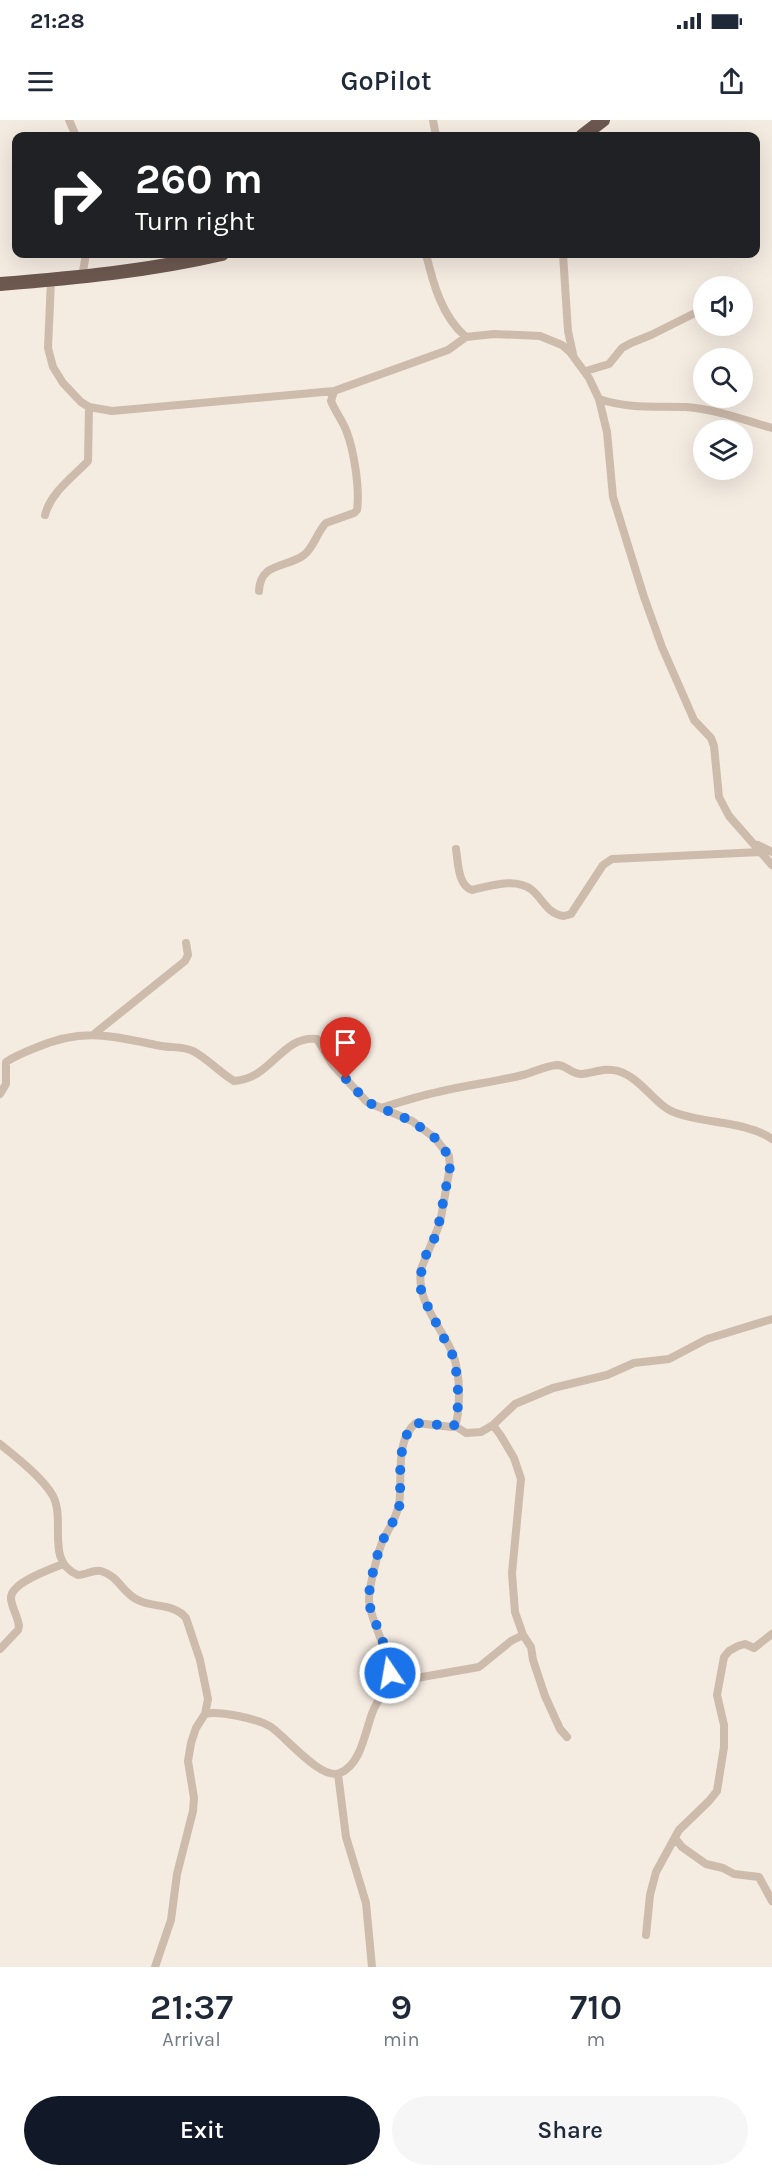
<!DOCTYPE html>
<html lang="en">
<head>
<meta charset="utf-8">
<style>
  body { margin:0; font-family:Karla,sans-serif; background:#f6f6f7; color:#1f2937; height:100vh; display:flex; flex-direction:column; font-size:22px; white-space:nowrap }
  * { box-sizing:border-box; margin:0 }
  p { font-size:20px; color:#747a83 }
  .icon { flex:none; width:33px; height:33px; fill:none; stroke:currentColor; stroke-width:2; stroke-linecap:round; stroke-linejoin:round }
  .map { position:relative; height:1847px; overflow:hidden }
  .drawer { display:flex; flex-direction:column; background:#fff; flex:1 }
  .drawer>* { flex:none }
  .guide { position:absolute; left:12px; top:12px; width:748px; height:126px; border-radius:12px; box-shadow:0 6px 24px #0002; background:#202124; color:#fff; overflow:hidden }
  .tools { position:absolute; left:693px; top:156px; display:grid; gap:12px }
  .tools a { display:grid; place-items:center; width:60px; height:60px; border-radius:50%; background:#fff; box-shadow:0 6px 24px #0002; font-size:30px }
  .pin { position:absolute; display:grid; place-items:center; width:51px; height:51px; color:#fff; margin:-62px -26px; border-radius:50% 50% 50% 0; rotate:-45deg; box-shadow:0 0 6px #0007 }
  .pin .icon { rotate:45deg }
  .me { position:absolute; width:66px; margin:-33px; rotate:348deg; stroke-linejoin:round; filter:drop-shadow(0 0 4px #0008) }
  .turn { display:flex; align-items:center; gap:21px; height:126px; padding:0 24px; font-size:27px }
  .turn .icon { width:78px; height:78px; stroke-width:2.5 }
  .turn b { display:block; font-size:42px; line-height:51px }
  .eta { display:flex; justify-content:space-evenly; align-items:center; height:102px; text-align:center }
  .eta b { font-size:36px; font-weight:600; line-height:42px }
  .primary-button { display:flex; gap:12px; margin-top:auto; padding:12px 24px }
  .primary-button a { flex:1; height:69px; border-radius:36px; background:#111827; color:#fff; font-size:24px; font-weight:600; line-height:69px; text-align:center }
  .primary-button a+a { background:#f6f6f7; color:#1f2937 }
  .status { display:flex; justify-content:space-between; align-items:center; height:42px; padding:0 30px; background:#fff; direction:ltr }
  .status svg { height:16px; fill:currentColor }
  header { display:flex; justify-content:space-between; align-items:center; height:78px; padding:0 24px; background:#fff; font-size:27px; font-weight:600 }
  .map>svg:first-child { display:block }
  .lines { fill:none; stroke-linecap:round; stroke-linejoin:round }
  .minor { stroke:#cdbbac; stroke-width:8 }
  .trunk { stroke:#6c584f; stroke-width:14 }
  .route { stroke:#1a73e8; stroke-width:10; stroke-dasharray:0 18 }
</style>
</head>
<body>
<div class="status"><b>21:28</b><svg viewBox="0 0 49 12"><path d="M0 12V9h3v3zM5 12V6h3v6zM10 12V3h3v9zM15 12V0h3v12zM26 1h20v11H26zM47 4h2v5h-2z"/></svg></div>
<header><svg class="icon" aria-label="menu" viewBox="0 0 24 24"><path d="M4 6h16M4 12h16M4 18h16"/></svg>GoPilot<svg class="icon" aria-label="share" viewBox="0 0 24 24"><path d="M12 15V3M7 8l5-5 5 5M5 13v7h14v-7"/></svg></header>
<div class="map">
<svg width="772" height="1847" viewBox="0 0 772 1847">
  <rect width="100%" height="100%" fill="#f4ebe1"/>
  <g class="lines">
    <path class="minor" d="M69,0L76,16
      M433,0L436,16
      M426,134C433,163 442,197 466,217L494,214L540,216L562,225L570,232L589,258L599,279L607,312L613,377L644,477L662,527L694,600L711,618L714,626L719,677L729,696L772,745
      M563,134L568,211L573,234
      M82,157L86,134
      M51,160L48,228L53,247L63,263L81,282L89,287L112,291L334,271L448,230L466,217
      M738,166V165
      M715,206H717
      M586,251L609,244L622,228L631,223L651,215L697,192L704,191
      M599,279C628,289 656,286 686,287C715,289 744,300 772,308
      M45,395C51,372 72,358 88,341L89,287
      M259,471C260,442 287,448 304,435C314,427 317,412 326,403L354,393L357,390C360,369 354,330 346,310C342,300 335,291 331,281L334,271
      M758,725L772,732
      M456,729C458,742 458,766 472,770C490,766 516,757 532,770C543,779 547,794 564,796L571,794L603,745L612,739L761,732
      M94,914L185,841L188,835L186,823
      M0,974L6,964V942C15,936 25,932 35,928C83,907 112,916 161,926C172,928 183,926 193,931C208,939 219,952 234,961C272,959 281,915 317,919L332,944L367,982L412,1001L435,1018L449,1036L450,1047L440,1103L421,1149C416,1181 440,1205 452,1232C457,1244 459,1260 459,1273C459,1284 459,1296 455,1306L452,1307L416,1303C394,1320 403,1362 399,1385C396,1398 390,1407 384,1418C378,1430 369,1467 369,1480C370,1501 387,1525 389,1549C391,1565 379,1577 373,1591C365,1610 362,1644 340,1653C321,1661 285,1616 271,1607C259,1599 218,1590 205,1594
      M381,988C400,982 419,976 438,972C466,965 495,962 523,955C534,952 545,946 557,945C567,945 572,955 582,954C594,953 605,947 618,951C642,958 656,987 676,993C706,1004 746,1001 772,1019
      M493,1305L501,1316L514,1338L521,1359L512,1453L515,1492L523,1515L531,1527L533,1540L545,1576L560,1609L567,1617
      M455,1306L466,1313L481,1312L493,1305L515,1284L553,1268L607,1255L634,1243L669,1239L707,1219L772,1199
      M0,1324C16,1337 43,1358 53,1376C66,1401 45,1442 78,1455C86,1455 94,1449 101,1451C119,1456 123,1474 138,1480C153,1488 174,1483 186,1498L200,1540L208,1579L205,1594L196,1608L191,1623L188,1641L194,1678L193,1691L177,1754L171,1800L155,1847
      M0,1529L18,1510L19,1506C18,1497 12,1488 11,1479C9,1463 51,1449 63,1444
      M388,1563L479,1547L511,1521L523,1515
      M338,1654L346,1717L366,1783L372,1847
      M675,1718L682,1727L706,1744L723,1748L734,1754L759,1757L772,1781
      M646,1815L650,1775L656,1752L679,1710L709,1681L717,1671L724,1627V1605L717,1575L724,1537L729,1531L738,1526L745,1524L754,1528L772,1514"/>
    <path class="trunk" d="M582,16L603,0
      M0,164C75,158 149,151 222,134"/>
  </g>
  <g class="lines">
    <path class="route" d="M346,959L367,982L412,1001L435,1018L449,1036L450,1047L437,1113L426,1135L420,1157V1167L426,1183L455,1240L459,1281L454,1306L416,1303C396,1318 401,1360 400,1382C398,1397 389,1407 383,1420C377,1433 369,1464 369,1478C369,1492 377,1504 381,1517C386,1529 388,1541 390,1553"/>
  </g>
</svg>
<div class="tools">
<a><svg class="icon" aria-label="sound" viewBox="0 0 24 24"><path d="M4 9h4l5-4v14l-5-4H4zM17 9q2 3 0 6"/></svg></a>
<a><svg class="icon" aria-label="search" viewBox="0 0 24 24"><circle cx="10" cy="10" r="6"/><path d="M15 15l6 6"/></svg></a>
<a><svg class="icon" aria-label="layers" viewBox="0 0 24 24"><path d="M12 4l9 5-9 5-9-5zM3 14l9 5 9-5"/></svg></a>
</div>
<div class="pin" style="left:346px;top:959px;background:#d93025"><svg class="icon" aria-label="arrive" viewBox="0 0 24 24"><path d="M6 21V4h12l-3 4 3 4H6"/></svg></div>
<svg class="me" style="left:390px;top:1553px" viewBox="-20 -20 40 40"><circle r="17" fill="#1a73e8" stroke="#fff" stroke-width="3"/><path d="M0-11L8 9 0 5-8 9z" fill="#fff"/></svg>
<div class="guide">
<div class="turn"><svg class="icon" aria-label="right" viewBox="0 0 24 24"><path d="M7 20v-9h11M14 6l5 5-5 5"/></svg><div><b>260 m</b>Turn right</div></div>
</div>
</div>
<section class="drawer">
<div class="eta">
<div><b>21:37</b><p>Arrival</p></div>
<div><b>9</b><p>min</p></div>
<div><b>710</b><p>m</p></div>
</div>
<div class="primary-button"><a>Exit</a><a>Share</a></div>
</section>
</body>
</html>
